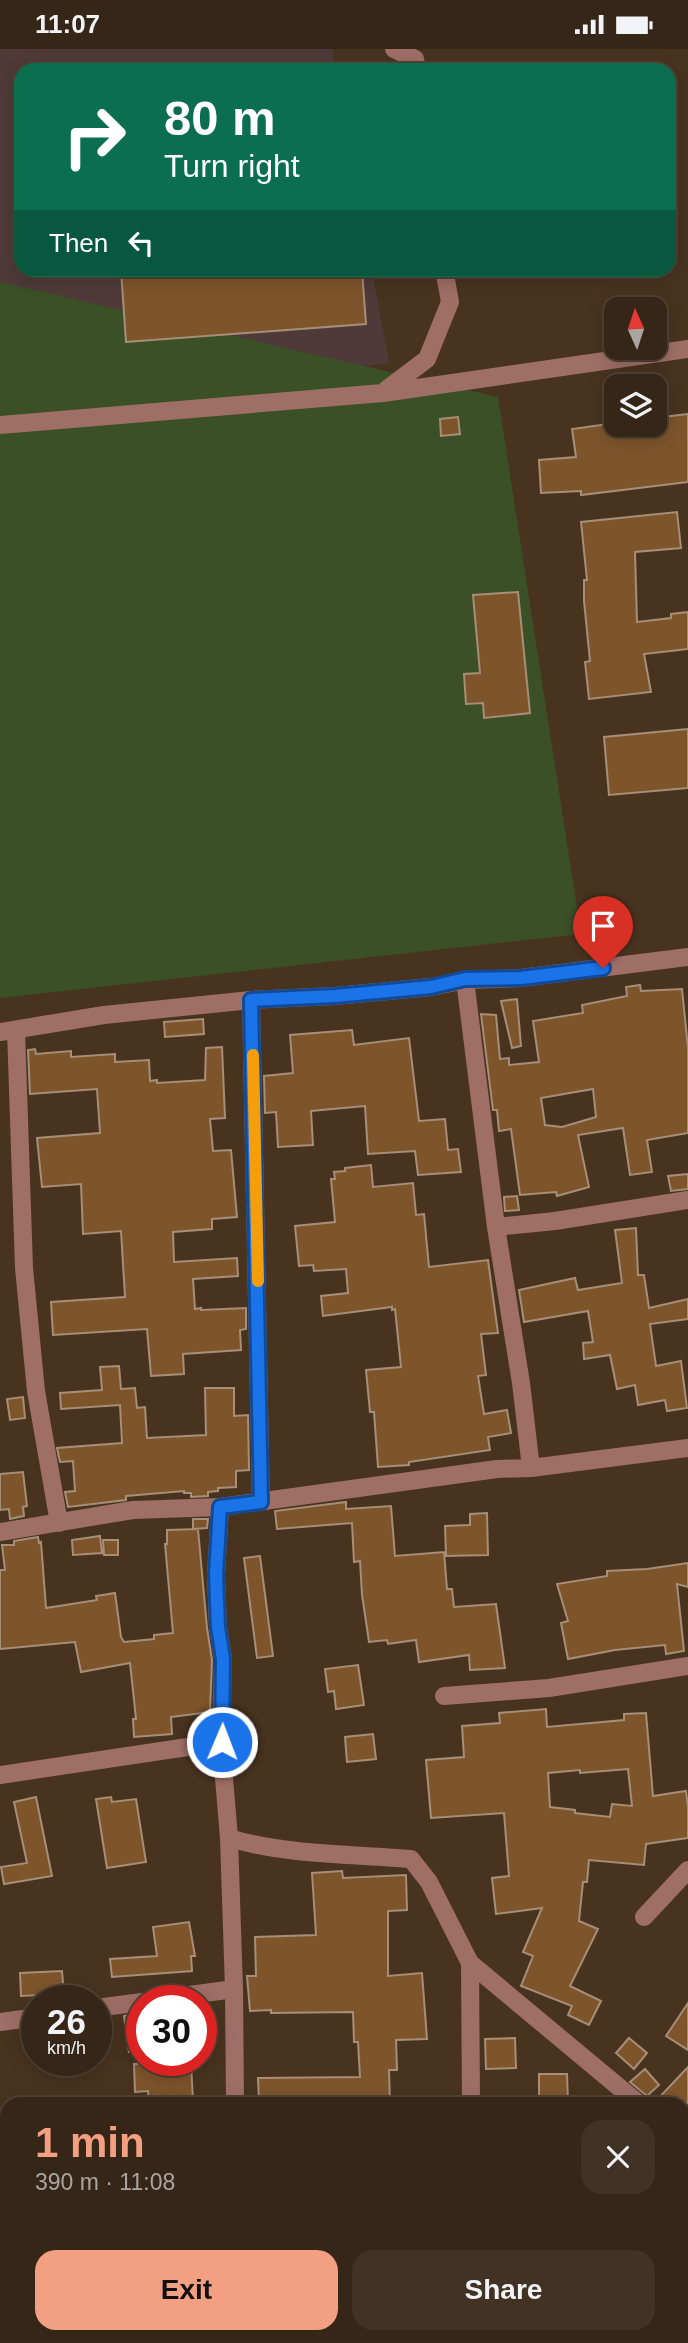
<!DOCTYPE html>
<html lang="en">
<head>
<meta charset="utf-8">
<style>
  body { margin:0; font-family:Arial,sans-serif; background:#413224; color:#f1f3f6; height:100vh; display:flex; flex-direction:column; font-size:26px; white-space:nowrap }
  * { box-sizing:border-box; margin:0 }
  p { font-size:23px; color:#aaa5a1 }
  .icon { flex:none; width:38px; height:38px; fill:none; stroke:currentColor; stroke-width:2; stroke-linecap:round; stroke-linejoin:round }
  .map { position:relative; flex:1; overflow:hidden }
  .details { position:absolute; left:0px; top:2048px; width:690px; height:247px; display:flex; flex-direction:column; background:#362617; border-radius:21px 21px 0 0; box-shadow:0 4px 18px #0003,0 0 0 2px #504336 }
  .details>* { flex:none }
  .top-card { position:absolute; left:14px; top:14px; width:662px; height:214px; border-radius:21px; box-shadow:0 4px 18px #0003,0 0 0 2px #504336; background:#0b6e4f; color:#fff; overflow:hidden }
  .needle { width:46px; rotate:357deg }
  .buttons { position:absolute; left:604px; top:248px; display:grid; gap:14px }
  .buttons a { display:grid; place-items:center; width:63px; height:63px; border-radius:14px; background:#362617; box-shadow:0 4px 18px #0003,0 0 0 2px #504336; font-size:35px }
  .speed { position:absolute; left:21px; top:1936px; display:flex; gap:14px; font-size:35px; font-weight:700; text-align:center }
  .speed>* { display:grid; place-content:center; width:91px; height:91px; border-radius:50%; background:#362617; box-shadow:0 4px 18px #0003,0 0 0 2px #504336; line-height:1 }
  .speed small { font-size:18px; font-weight:400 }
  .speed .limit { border:10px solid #d22; background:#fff; color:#111 }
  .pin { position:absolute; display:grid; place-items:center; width:60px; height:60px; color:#fff; margin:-72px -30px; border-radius:50% 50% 50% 0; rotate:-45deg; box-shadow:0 0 7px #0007 }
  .pin .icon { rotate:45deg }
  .me { position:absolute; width:77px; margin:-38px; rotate:1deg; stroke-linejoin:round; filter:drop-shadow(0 0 5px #0008) }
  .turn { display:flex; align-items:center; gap:24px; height:147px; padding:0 35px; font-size:32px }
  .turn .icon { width:91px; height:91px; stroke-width:2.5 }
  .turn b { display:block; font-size:49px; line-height:60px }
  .then { display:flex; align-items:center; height:66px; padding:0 35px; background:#0003; gap:14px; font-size:26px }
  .round { display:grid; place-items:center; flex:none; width:74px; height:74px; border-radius:21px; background:#413224 }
  .overview { display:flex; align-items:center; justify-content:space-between; height:119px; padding:0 35px }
  h1 { font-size:42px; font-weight:700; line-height:52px; color:#f3a082 }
  .button { display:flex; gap:14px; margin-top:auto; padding:14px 35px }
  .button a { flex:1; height:80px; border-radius:21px; background:#f3a082; color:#111; font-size:28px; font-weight:700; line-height:80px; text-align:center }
  .button a+a { background:#413224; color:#f1f3f6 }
  .status { display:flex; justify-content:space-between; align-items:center; height:49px; padding:0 35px; background:#362617; direction:ltr }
  .status svg { height:19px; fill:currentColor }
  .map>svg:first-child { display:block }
  .industrial { fill:#4f3a39 }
  .green { fill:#3b5027 }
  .building { fill:#7e552b; stroke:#a68e78; stroke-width:2; fill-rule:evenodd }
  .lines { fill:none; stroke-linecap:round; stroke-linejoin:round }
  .minor { stroke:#9f6f66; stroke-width:18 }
  .route-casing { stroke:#114b97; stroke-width:18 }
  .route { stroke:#1a73e8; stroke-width:12 }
  .slow { stroke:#f59e0b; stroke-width:12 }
</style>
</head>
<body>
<div class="status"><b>11:07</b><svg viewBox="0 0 49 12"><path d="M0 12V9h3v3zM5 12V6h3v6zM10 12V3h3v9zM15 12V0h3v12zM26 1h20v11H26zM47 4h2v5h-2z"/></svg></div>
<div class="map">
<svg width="688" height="2294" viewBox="0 0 688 2294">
  <rect width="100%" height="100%" fill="#48331f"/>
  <path class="industrial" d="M0,0H332L336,21H21V220L372,221L389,314L0,362Z"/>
  <path class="green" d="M0,233L498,348L581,885L0,949Z"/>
  <path class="building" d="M121,221H362L366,275L126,293Z
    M688,365V433L581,446V442L541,444L539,411L576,408L572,380L616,374V376H654V369Z
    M458,368L460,385L441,387L440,370Z
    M677,463L681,499L635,503L637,573L671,569V565L688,563V600L644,605L651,643L589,650L585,613L590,612L584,552V531H587L581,473Z
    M518,543L530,664L484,669L483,654L466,655L464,625L480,624L473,546Z
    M688,680V739L609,746L604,688Z
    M640,936L641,942L682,940L688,999V1084L647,1091L652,1123L630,1126L623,1079L578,1086L589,1138L557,1147L556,1143L520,1146L511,1080L499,1082L497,1061H493L481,965L496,966L500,1010L509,1009V1016L539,1013L533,972L583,964L582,956L627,947L626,938ZM593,1040L596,1068L562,1078L545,1076L541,1049Z
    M517,950L521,997L512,999L501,952Z
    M203,970L204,985L165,988L164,973Z
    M352,981L354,996L409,989L419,1072L445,1070L448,1101L458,1100L461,1123L418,1126L415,1102L368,1105L365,1057L311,1062L313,1096L278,1098L276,1063L265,1064L264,1027L293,1024L290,986Z
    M222,998L225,1069L210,1070L213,1102L231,1101L237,1168L212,1170V1180L173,1183L174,1213L237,1209L238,1227L193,1230L195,1260L201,1259V1261L246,1259V1280L240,1281L241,1301L183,1305L184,1325L151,1327L147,1280L53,1286L51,1253L125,1248L121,1182L83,1185L81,1135L42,1138L37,1089L100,1084L97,1040L30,1045L28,1001L35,1000L36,1005L71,1002V1008L115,1005V1013L149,1011L150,1032L157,1031V1034L205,1031L206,999Z
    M371,1116L373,1138L413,1134L416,1166L424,1165L429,1218L488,1211L498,1284L481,1285L486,1326L478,1327L484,1365L507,1361L511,1384L488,1388L490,1401L409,1413V1416L378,1418L374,1363H370L366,1321L401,1318L395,1260L392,1261V1258L323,1267L321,1247L348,1244L346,1220L314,1222L313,1216L299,1217L295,1177L335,1173L331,1130H335L334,1123L345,1122V1119Z
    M688,1125V1140L671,1142L668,1127Z
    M517,1147L519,1161L505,1162L504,1148Z
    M636,1179L638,1226H644L649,1259L688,1250V1270L650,1275L656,1317L681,1312L687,1359L667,1362L665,1351L638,1356L635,1336L617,1340L610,1306L584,1310L583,1294L593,1293L588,1262L524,1273L519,1241L575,1229L578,1241L622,1234L615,1181Z
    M119,1317L121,1340L135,1339L137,1359L145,1358L147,1389L206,1386L205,1339H234V1367L248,1366L249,1421L236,1422V1438L218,1439V1442L208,1443V1447L191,1448V1444H184V1442L126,1447V1451L68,1458L65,1443L75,1442L73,1412L60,1413L57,1399L122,1394L120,1356L61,1360L60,1344L102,1341L100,1318Z
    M23,1348L25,1369L10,1371L7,1350Z
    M23,1423L27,1457L23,1458L24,1467L10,1470L9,1460L0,1461V1425Z
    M346,1453V1460L391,1457L395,1507L444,1503L447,1540H452L454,1558L496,1555L505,1619L470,1621L469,1606L419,1613L416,1591L388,1595L387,1591L369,1593L362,1546L360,1512L354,1513L352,1474L277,1480L275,1462Z
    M487,1464L488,1506L446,1507L445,1477L470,1476V1465Z
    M193,1470H208L207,1479L193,1480Z
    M198,1480L207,1579L212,1611L210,1663L171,1668L172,1685L134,1688L133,1670H136L130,1614L81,1623L75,1593L0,1600V1521H5L2,1496H14V1492L38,1488L39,1494L41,1493L46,1559L97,1551L96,1547L115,1544L121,1588L124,1593L154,1590V1586L173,1584L165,1495H167V1481Z
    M100,1487L102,1504L73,1506L72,1491Z
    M103,1491H118V1506H104Z
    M260,1507L273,1607L257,1609L244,1509Z
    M688,1514V1538L677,1535L684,1602L666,1605L665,1596L615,1601L568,1610L561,1574L568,1572L557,1535L607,1527V1522L647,1520Z
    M358,1616L364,1656L336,1660L334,1642L328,1643L325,1620Z
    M546,1660L547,1678L624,1671V1665L646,1664L653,1747L686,1742L688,1758V1789L646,1795L644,1816L589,1811L587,1833H583L579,1872L598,1880L570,1937L601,1952L589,1976L568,1966L572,1957L521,1937L533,1907L523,1903L542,1859L496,1865L492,1829L509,1827L504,1764L431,1769L426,1711L464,1708L462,1677L500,1674L499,1664ZM628,1720L632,1757L612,1755L610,1768L575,1764V1761L550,1758L548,1724L580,1721V1724Z
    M373,1685L376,1710L347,1713L345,1688Z
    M36,1748L52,1827L4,1835L1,1818L27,1814L14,1753Z
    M111,1748L112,1753L136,1750L146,1813L107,1819L96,1750Z
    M342,1822L343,1829L406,1826L407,1861L388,1862V1927L422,1924L427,1990L396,1991L397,2021H389L390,2054H259L258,2029L360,2028L358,1993H354L353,1963L271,1964V1961L250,1962L247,1927H256L255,1888L316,1886L312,1824Z
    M189,1873L195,1907H191L192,1922L112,1928L110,1910L157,1907L153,1878Z
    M62,1922L64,1945L21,1947L20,1924Z
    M688,1954V2001L666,1987Z
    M142,1964V2002L129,2003L124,1967Z
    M515,1989L516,2019L486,2020L485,1990Z
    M629,1989L647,2004L634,2020L616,2004Z
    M191,2013L193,2052L149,2054L148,2042L135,2043L134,2015Z
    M688,2018V2054H654Z
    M645,2020L659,2036L647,2047L630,2033Z
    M539,2025H567L568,2054H539Z"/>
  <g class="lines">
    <path class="minor" d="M394,0L415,10L417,21
      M386,341L427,310L450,253L444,220
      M0,376L383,344L688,300
      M465,931L496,1178L521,1334L531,1419
      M251,951L261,1453
      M16,981L24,1219L36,1342L59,1474
      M0,983L104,966L251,951L335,947L431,938L465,931L521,929L688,908
      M496,1178L555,1172L688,1151
      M220,1458L216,1526L218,1578L223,1610L221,1693L229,1789L234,1940L235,2054
      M0,1483L133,1461L220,1458L497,1420L531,1419L688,1399
      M444,1647L549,1639L688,1617
      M0,1726L221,1693
      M229,1789C285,1806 352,1805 411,1810L429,1833L470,1914L471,2054
      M644,1868L688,1821
      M470,1914L638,2054
      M153,1951L234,1940
      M96,1959L142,1953
      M0,1973L37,1968
      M682,2096L688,2101
      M0,2203L7,2202
      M472,2287V2294
      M236,2294V2287"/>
  </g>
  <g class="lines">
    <g class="route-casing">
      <path id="route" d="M222,1693L223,1610L218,1578L216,1526L220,1458L261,1453L251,951L335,947L431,938L465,930L521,929L603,919"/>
    </g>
    <use href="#route" class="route"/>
    <path class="slow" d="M253,1006L258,1232"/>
  </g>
</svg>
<div class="buttons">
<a><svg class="needle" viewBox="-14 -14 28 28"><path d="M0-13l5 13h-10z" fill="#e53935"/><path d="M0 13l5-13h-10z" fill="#aaa5a1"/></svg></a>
<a><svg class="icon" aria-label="layers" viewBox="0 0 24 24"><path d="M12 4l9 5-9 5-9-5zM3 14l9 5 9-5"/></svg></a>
</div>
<div class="speed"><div>26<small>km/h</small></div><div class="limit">30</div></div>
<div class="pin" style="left:603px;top:919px;background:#d93025"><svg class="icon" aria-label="arrive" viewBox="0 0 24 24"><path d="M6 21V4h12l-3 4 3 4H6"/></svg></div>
<svg class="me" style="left:222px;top:1693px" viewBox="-20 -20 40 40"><circle r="17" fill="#1a73e8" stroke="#fff" stroke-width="3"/><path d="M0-11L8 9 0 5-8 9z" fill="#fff"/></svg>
<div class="top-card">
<div class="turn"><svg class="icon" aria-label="right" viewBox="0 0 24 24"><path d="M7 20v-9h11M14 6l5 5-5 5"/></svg><div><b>80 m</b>Turn right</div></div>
<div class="then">Then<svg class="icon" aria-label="left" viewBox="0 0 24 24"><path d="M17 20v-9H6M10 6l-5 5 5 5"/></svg></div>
</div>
<section class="details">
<div class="overview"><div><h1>1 min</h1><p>390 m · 11:08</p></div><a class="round"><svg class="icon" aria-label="close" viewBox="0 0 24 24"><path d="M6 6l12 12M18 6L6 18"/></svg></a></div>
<div class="button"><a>Exit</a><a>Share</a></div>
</section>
</div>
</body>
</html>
